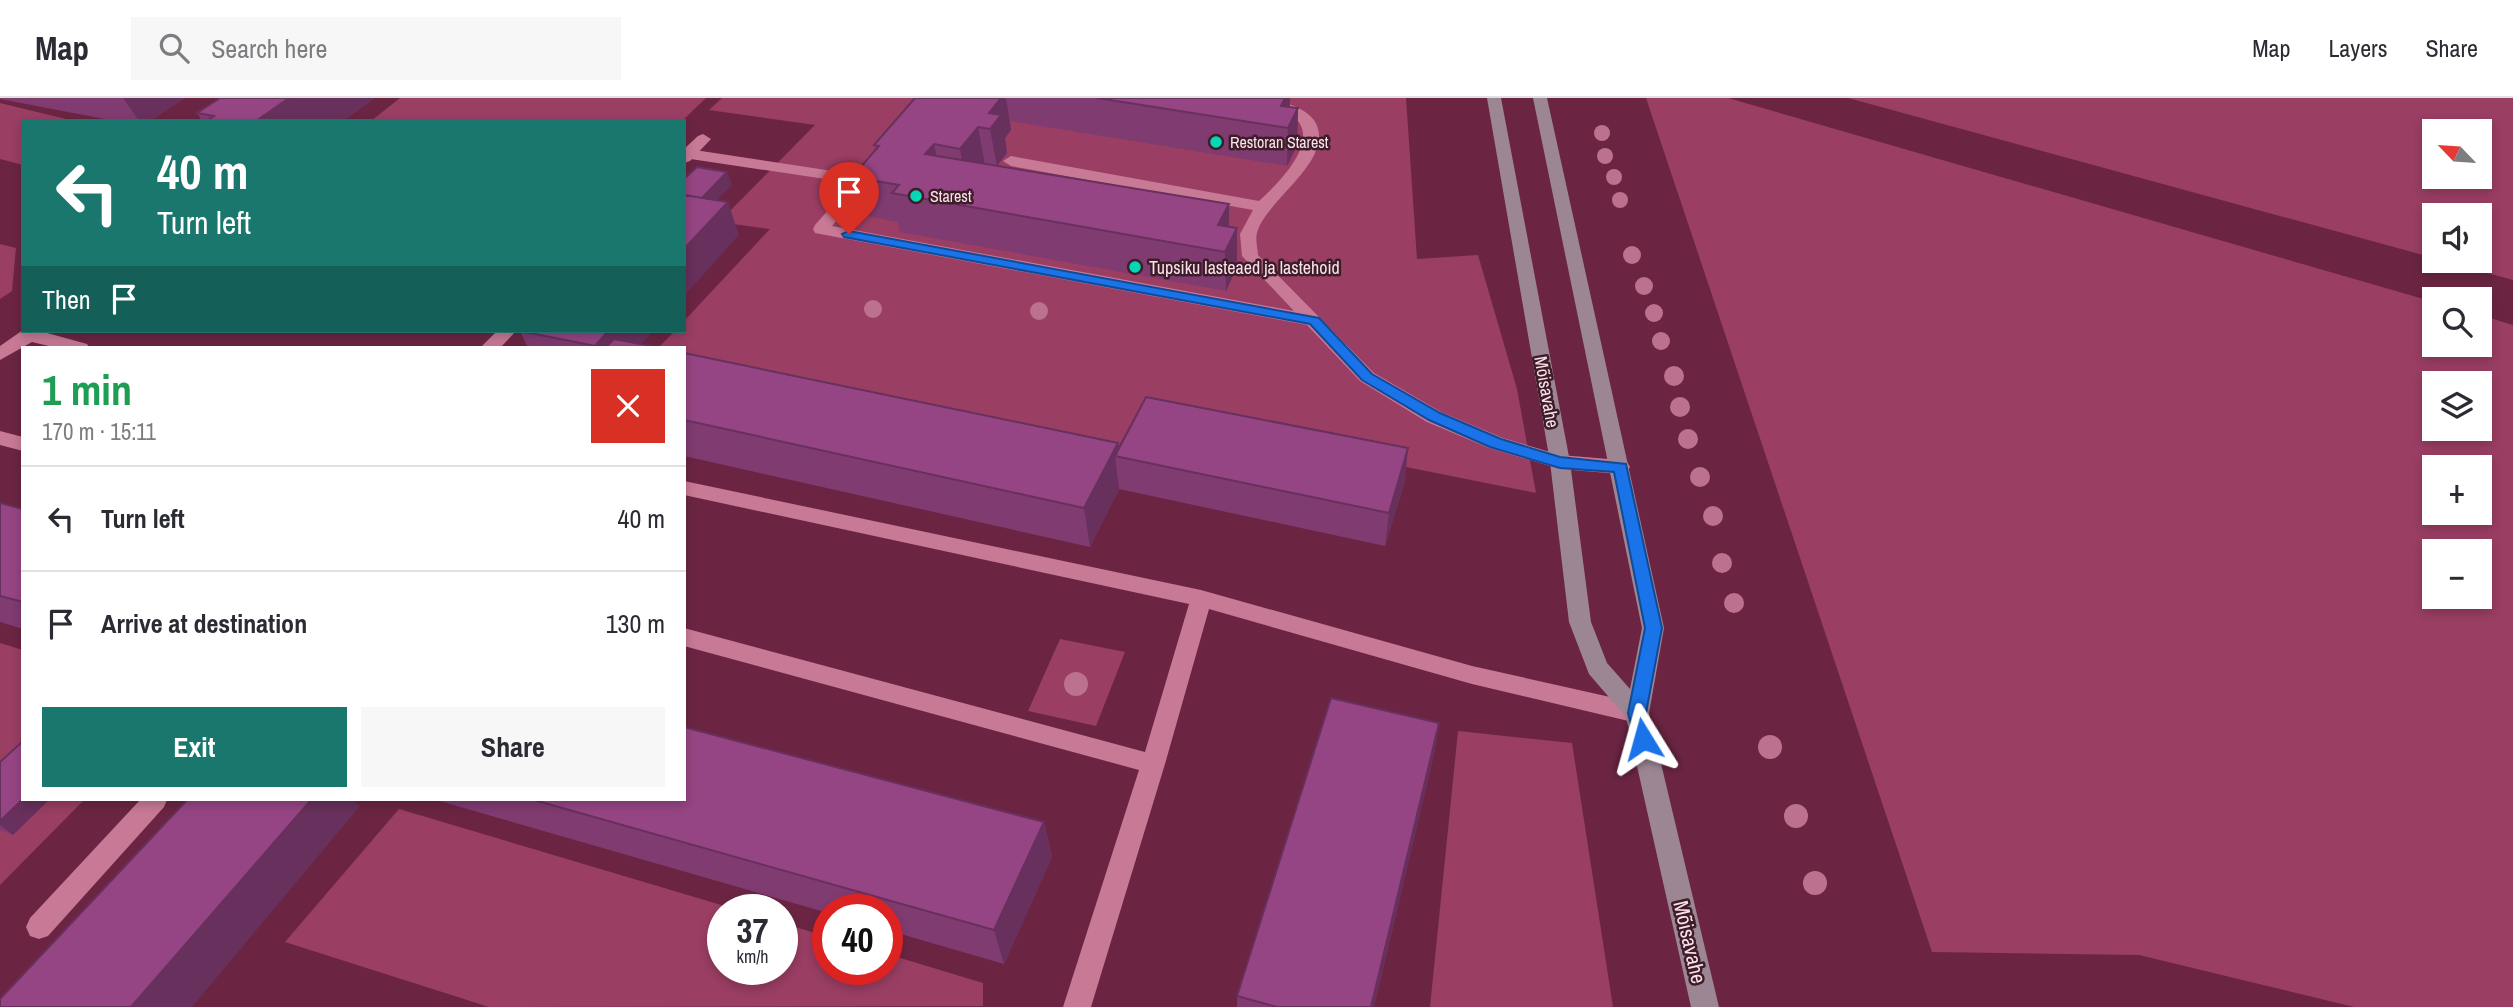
<!DOCTYPE html>
<html lang="en">
<head>
<meta charset="utf-8">
<style>
  body { margin:0; font-family:"Archivo Narrow",sans-serif; background:#f7f7f7; color:#2b2b33; height:100vh; display:flex; flex-direction:column; font-size:26px; white-space:nowrap }
  * { box-sizing:border-box; margin:0 }
  p { font-size:23px; color:#7c7c81 }
  .icon { flex:none; width:38px; height:38px; fill:none; stroke:currentColor; stroke-width:2; stroke-linecap:round; stroke-linejoin:round }
  .map { position:relative; flex:1; overflow:hidden }
  .details { position:absolute; left:21px; top:248px; width:665px; height:455px; display:flex; flex-direction:column; background:#fff; border-radius:0px; box-shadow:0 4px 10px #0003 }
  .details>* { flex:none }
  .banner { position:absolute; left:21px; top:21px; width:665px; height:214px; border-radius:0px; box-shadow:0 4px 10px #0003; background:#1a776e; color:#fff; overflow:hidden }
  .needle { width:46px; rotate:295deg }
  .controls { position:absolute; left:2422px; top:21px; display:grid; gap:14px }
  .controls a { display:grid; place-items:center; width:70px; height:70px; border-radius:0px; background:#fff; box-shadow:0 4px 10px #0003; font-size:35px }
  .speed { position:absolute; left:707px; top:796px; display:flex; gap:14px; font-size:35px; font-weight:700; text-align:center }
  .speed>* { display:grid; place-content:center; width:91px; height:91px; border-radius:50%; background:#fff; box-shadow:0 4px 10px #0003; line-height:1 }
  .speed small { font-size:18px; font-weight:400 }
  .speed .limit { border:10px solid #d22; background:#fff; color:#111 }
  .pin { position:absolute; display:grid; place-items:center; width:60px; height:60px; color:#fff; margin:-72px -30px; border-radius:50% 50% 50% 0; rotate:-45deg; box-shadow:0 0 7px #0007 }
  .pin .icon { rotate:45deg }
  .me { position:absolute; width:77px; margin:-38px; rotate:352deg; stroke-linejoin:round; filter:drop-shadow(0 0 5px #0008) }
  .turn { display:flex; align-items:center; gap:24px; height:147px; padding:0 21px; font-size:32px }
  .turn .icon { width:91px; height:91px; stroke-width:2.5 }
  .turn b { display:block; font-size:49px; line-height:60px }
  .then { display:flex; align-items:center; height:66px; padding:0 21px; background:#0003; gap:14px; font-size:26px }
  .round { display:grid; place-items:center; flex:none; width:74px; height:74px; border-radius:0px; background:#f7f7f7 }
  .summary { display:flex; align-items:center; justify-content:space-between; height:119px; padding:0 21px }
  h1 { font-size:42px; font-weight:700; line-height:52px; color:#1e9e55 }
  .primary-button { display:flex; gap:14px; margin-top:auto; padding:14px 21px }
  .primary-button a { flex:1; height:80px; border-radius:0px; background:#1a776e; color:#fff; font-size:28px; font-weight:700; line-height:80px; text-align:center }
  .primary-button a+a { background:#f7f7f7; color:#2b2b33 }
  ul { padding:0; list-style:none }
  li { display:flex; align-items:center; gap:21px; height:105px; padding:0 21px; border-top:2px solid #e1e1e2 }
  li div { flex:1 }
  li b { display:block; font-size:26px }
  li em { font-style:normal }
  header { display:flex; align-items:center; gap:42px; box-sizing:border-box; height:98px; padding:0 35px; background:#fff; border-bottom:2px solid #e1e1e2 }
  header strong { font-size:33px }
  nav { display:flex; gap:38px; margin-inline-start:auto; font-size:24px }
  .search { width:490px; height:63px; background:#f7f7f7; display:flex; align-items:center; gap:18px; box-sizing:border-box; padding:0 24px; border-radius:0px; color:#7c7c81; font-size:26px }
  .map>svg:first-child { display:block }
  .green { fill:#9a3e64; fill-rule:evenodd }
  .lines { fill:none; stroke-linecap:round; stroke-linejoin:round }
  .lane { fill:#c87995; fill-rule:evenodd }
  .street { fill:#c87995; fill-rule:evenodd }
  .secondary { fill:#9d8694; fill-rule:evenodd }
  .tree { fill:#bc718e }
  .wall { fill:#803b71 }
  .shaded-wall { fill:#68305c }
  .building { fill:#954583; stroke:#68305c; stroke-width:2 }
  .route { fill:#1a73e8; stroke:#114b97; stroke-width:2 }
  .poi-dot { fill:#06d5b6; stroke:#3d1d29; stroke-width:2.5 }
  .labels { text-anchor:middle; dominant-baseline:central; stroke-width:5; stroke-linejoin:round; paint-order:stroke }
  .far-poi-label { font-size:16px; fill:#fbe1e9; stroke:#3d1d29; text-anchor:start }
  .poi-label { font-size:18px; fill:#fbe1e9; stroke:#3d1d29; text-anchor:start }
  .street-label { font-size:18px; fill:#fbe1e9; stroke:#3d1d29 }
  .near-street-label { font-size:21px; fill:#fbe1e9; stroke:#3d1d29 }
</style>
</head>
<body>
<header>
<strong>Map</strong>
<div class="search"><svg class="icon" aria-label="search" viewBox="0 0 24 24"><circle cx="10" cy="10" r="6"/><path d="M15 15l6 6"/></svg>Search here</div>
<nav><a>Map</a><a>Layers</a><a>Share</a></nav>
</header>
<div class="map">
<svg width="2513" height="909" viewBox="0 0 2513 909">
  <rect width="100%" height="100%" fill="#6b2543"/>
  <path class="green" d="M400,0H706L682,23H371Z
    M722,0H1406L1417,161L1478,157L1517,291L1536,395L1137,315L1110,364L684,275V250H658L675,233H684V223L770,131L719,124L815,27L709,12Z
    M1646,0H1728L2434,204V247H2480V217L2513,227V909H2354L2139,857L1932,854ZM2480,285V331H2434V285ZM2434,369H2480V415H2434ZM2434,453H2480V499H2434Z
    M1848,0H2513V182L2443,163H2480V117H2434V160ZM2434,33H2480V79H2434Z
    M0,5L74,23H23V67L0,61Z
    M0,146L16,150L12,193L0,201Z
    M1060,541L1125,554L1096,628L1028,613Z
    M0,545L23,552V702H84L0,787Z
    M1458,633L1572,645L1613,909H1430Z
    M399,711L738,812H723V872H782V825L828,839V872H887V856L983,885V908L489,909L285,844Z"/>
  <g class="lines">
    <path class="lane" d="M1229,0C1256,0 1296,0 1314,22C1339,60 1265,102 1257,135C1255,141 1258,151 1258,157L1374,275L1441,314L1503,340L1560,357L1620,362L1627,364L1630,369L1627,374L1620,376L1560,371L1489,350L1427,324L1360,283L1307,227L815,135L813,131L815,127L852,85L684,60V52L688,51L859,77L867,67H879L881,70L879,73L832,128L1294,213L1242,158L1240,136L1253,112L1011,68L1003,63L1011,58L1259,103C1283,81 1333,30 1279,11C1263,6 1247,7 1231,3Z"/>
    <path class="street" d="M703,36L711,41L690,63L684,65V51L698,38Z
      M23,232L40,233L87,246L90,250H57L32,244L0,262V248Z
      M497,233H516L500,250H480Z
      M0,333L23,339V353L0,347Z
      M684,383L1201,492L1472,568L1637,605L1645,608L1649,615L1645,622L1637,625L1472,586L1209,511L1165,666L1091,909H1063L1139,672L684,548V530L1145,654L1189,506L684,397Z
      M140,702H167L164,709L48,838L39,841L30,838L26,829L30,820Z"/>
    <path class="secondary" d="M1487,0H1501L1570,364L1591,524L1607,565L1630,591L1642,530L1533,0H1547L1664,530L1649,615L1719,909H1691L1626,619L1589,576L1569,524L1550,364Z"/>
  </g>
  <g class="tree">
    <circle cx="1602" cy="35" r="8"/>
    <circle cx="1605" cy="58" r="8"/>
    <circle cx="1614" cy="79" r="8"/>
    <circle cx="1620" cy="102" r="8"/>
    <circle cx="1632" cy="157" r="9"/>
    <circle cx="1644" cy="188" r="9"/>
    <circle cx="873" cy="211" r="9"/>
    <circle cx="1039" cy="213" r="9"/>
    <circle cx="1654" cy="215" r="9"/>
    <circle cx="1661" cy="243" r="9"/>
    <circle cx="1674" cy="278" r="10"/>
    <circle cx="1680" cy="309" r="10"/>
    <circle cx="1688" cy="341" r="10"/>
    <circle cx="1700" cy="379" r="10"/>
    <circle cx="1713" cy="418" r="10"/>
    <circle cx="1722" cy="465" r="10"/>
    <circle cx="1734" cy="505" r="10"/>
    <circle cx="1076" cy="586" r="12"/>
    <circle cx="1770" cy="649" r="12"/>
    <circle cx="1796" cy="718" r="12"/>
    <circle cx="1815" cy="785" r="12"/>
  </g>
  <path class="wall" d="M0,0H185L150,23H115L0,1Z
    M375,0L343,23H202L197,15Z
    M915,0H1290V9L1298,10L1297,48L1287,68L1010,23L1011,32L1005,40L1007,55L997,68L1237,130V169L1226,193L900,134L898,124L862,117L852,79L875,52L874,47Z
    M520,233H653L641,246L661,250H528Z
    M684,255L1118,345L1119,351L1405,383L1385,448L1119,391L1090,449L684,358Z
    M0,405L23,411V531L0,524Z
    M1439,625L1434,656L1374,909H1237V898Z
    M0,664L13,737L0,732Z
    M436,702H684L1044,724L1052,759L1004,866L887,832V812H828V815Z"/>
  <path class="shaded-wall" d="M123,0H185L150,23H139Z
    M289,0H375L343,23H256Z
    M982,0H1006L1011,32L1005,40L1007,55L997,68L990,31Z
    M1285,0H1290L1289,28L1298,10L1297,48L1287,68L1288,30L1281,8Z
    M978,29L985,67L967,89L960,51Z
    M934,46L941,84L925,56Z
    M727,74L732,87L692,127L687,115Z
    M728,104L739,137L684,198V151Z
    M1229,106V144L1237,130V169L1226,193L1225,154L1218,127Z
    M608,233H653L637,250H596L595,248Z
    M1118,345L1120,359L1115,358L1119,391L1090,449L1084,410Z
    M1408,350L1405,383L1385,448L1389,415Z
    M1439,625L1434,656L1374,909H1371Z
    M23,701L49,702L13,737L0,727V723Z
    M311,702H354L360,708L192,909H131Z
    M1044,724L1052,759L1004,866L994,832Z"/>
  <path class="building" d="M220,0H289L256,23H206L214,18L197,15Z
    M915,0H1001L989,15L1001,17L990,31L978,29L960,51L934,46L925,56L1229,106L1218,127L1237,130L1225,154L892,95L899,87L852,79L879,48L874,47Z
    M1097,0H1285L1281,8L1298,10L1288,30Z
    M697,69L727,74L702,100L684,97V81Z
    M684,97L728,104L684,151Z
    M520,233H608L595,248Z
    M614,241L661,250H605Z
    M684,255L1118,345L1084,410L684,322Z
    M1146,299L1408,350L1389,415L1115,358Z
    M0,405L23,411V504L0,498Z
    M1331,600L1439,625L1371,909H1277L1237,898Z
    M684,629L1044,724L994,832L534,702H684Z
    M23,643V701L0,723V664Z
    M187,702H311L131,909H0V901Z"/>
  <path class="route" d="M849,133L1319,220L1372,276L1440,315L1501,341L1560,359L1626,366L1662,530L1646,615L1652,641L1649,647L1643,649L1637,647L1628,615L1645,530L1614,374L1560,370L1490,349L1429,322L1362,282L1310,226L844,139L842,136Z"/>
  <g class="poi-dot">
    <circle cx="1216" cy="44" r="7"/>
    <circle cx="916" cy="98" r="7"/>
    <circle cx="1135" cy="169" r="7"/>
  </g>
  <g class="labels">
    <g class="far-poi-label">
      <text x="1230" y="44">Restoran Starest</text>
      <text x="930" y="98">Starest</text>
    </g>
    <g class="poi-label">
      <text x="1149" y="169">Tupsiku lasteaed ja lastehoid</text>
    </g>
    <g class="street-label">
      <text transform="translate(1547 294) rotate(80)">Mõisavahe</text>
    </g>
    <g class="near-street-label">
      <text transform="translate(1690 844) rotate(77)">Mõisavahe</text>
    </g>
  </g>
</svg>
<div class="controls">
<a><svg class="needle" viewBox="-14 -14 28 28"><path d="M0-13l5 13h-10z" fill="#e53935"/><path d="M0 13l5-13h-10z" fill="#7c7c81"/></svg></a>
<a><svg class="icon" aria-label="sound" viewBox="0 0 24 24"><path d="M4 9h4l5-4v14l-5-4H4zM17 9q2 3 0 6"/></svg></a>
<a><svg class="icon" aria-label="search" viewBox="0 0 24 24"><circle cx="10" cy="10" r="6"/><path d="M15 15l6 6"/></svg></a>
<a><svg class="icon" aria-label="layers" viewBox="0 0 24 24"><path d="M12 4l9 5-9 5-9-5zM3 14l9 5 9-5"/></svg></a>
<a>+</a>
<a>−</a>
</div>
<div class="speed"><div>37<small>km/h</small></div><div class="limit">40</div></div>
<div class="pin" style="left:849px;top:136px;background:#d93025"><svg class="icon" aria-label="arrive" viewBox="0 0 24 24"><path d="M6 21V4h12l-3 4 3 4H6"/></svg></div>
<svg class="me" style="left:1643px;top:641px" viewBox="-20 -20 40 40"><path d="M0-17L14 15 0 8-14 15z" fill="#1a73e8" stroke="#fff" stroke-width="4"/></svg>
<div class="banner">
<div class="turn"><svg class="icon" aria-label="left" viewBox="0 0 24 24"><path d="M17 20v-9H6M10 6l-5 5 5 5"/></svg><div><b>40 m</b>Turn left</div></div>
<div class="then">Then<svg class="icon" aria-label="arrive" viewBox="0 0 24 24"><path d="M6 21V4h12l-3 4 3 4H6"/></svg></div>
</div>
<section class="details">
<div class="summary"><div><h1>1 min</h1><p>170 m · 15:11</p></div><a class="round" style="background:#d93025;color:#fff"><svg class="icon" aria-label="close" viewBox="0 0 24 24"><path d="M6 6l12 12M18 6L6 18"/></svg></a></div>
<ul>
<li><svg class="icon" aria-label="left" viewBox="0 0 24 24"><path d="M17 20v-9H6M10 6l-5 5 5 5"/></svg><div><b>Turn left</b></div><em>40 m</em></li>
<li><svg class="icon" aria-label="arrive" viewBox="0 0 24 24"><path d="M6 21V4h12l-3 4 3 4H6"/></svg><div><b>Arrive at destination</b></div><em>130 m</em></li>
</ul>
<div class="primary-button"><a>Exit</a><a>Share</a></div>
</section>
</div>
</body>
</html>
